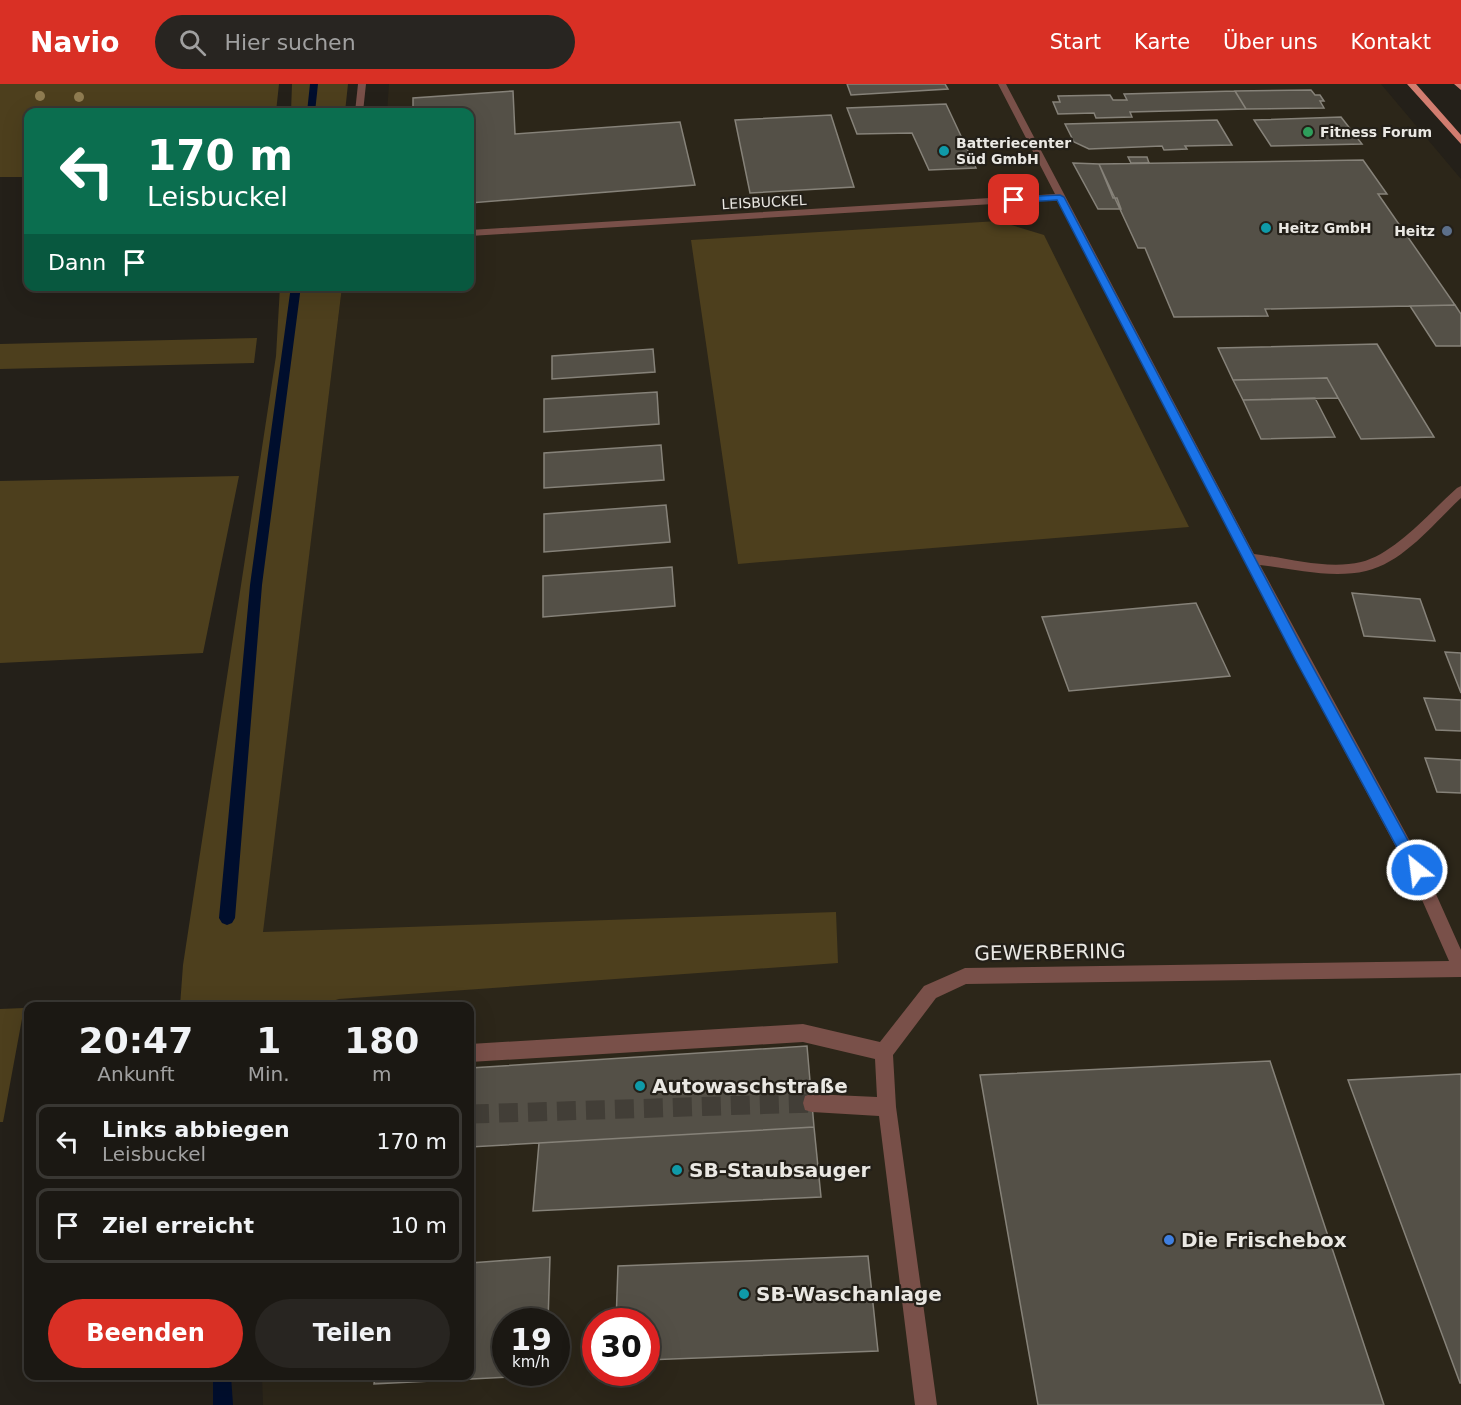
<!DOCTYPE html>
<html lang="de">
<head>
<meta charset="utf-8">
<style>
  body { margin:0; font-family:"DejaVu Sans",sans-serif; background:#282521; color:#f1f3f6; height:100vh; display:flex; flex-direction:column; font-size:22px; white-space:nowrap }
  * { box-sizing:border-box; margin:0 }
  p { font-size:20px; color:#a0a0a0 }
  .icon { flex:none; width:33px; height:33px; fill:none; stroke:currentColor; stroke-width:2; stroke-linecap:round; stroke-linejoin:round }
  .map { position:relative; flex:1; overflow:hidden }
  .sheet { position:absolute; left:24px; top:918px; width:450px; height:378px; display:flex; flex-direction:column; background:#1b1813; border-radius:12px; box-shadow:0 6px 24px #0002,0 0 0 2px #393733 }
  .sheet>* { flex:none }
  .guide { position:absolute; left:24px; top:24px; width:450px; height:183px; border-radius:12px; box-shadow:0 6px 24px #0002,0 0 0 2px #393733; background:#0b6e4f; color:#fff; overflow:hidden }
  .speed { position:absolute; left:492px; top:1224px; display:flex; gap:12px; font-size:30px; font-weight:700; text-align:center }
  .speed>* { display:grid; place-content:center; width:78px; height:78px; border-radius:50%; background:#1b1813; box-shadow:0 6px 24px #0002,0 0 0 2px #393733; line-height:1 }
  .speed small { font-size:15px; font-weight:400 }
  .speed .limit { border:9px solid #d22; background:#fff; color:#111 }
  .pin { position:absolute; display:grid; place-items:center; width:51px; height:51px; color:#fff; margin:-26px; border-radius:12px; box-shadow:0 3px 9px #0006 }
  .me { position:absolute; width:66px; margin:-33px; rotate:331deg; stroke-linejoin:round; filter:drop-shadow(0 0 4px #0008) }
  .turn { display:flex; align-items:center; gap:21px; height:126px; padding:0 24px; font-size:27px }
  .turn .icon { width:78px; height:78px; stroke-width:2.5 }
  .turn b { display:block; font-size:42px; line-height:51px }
  .then { display:flex; align-items:center; height:57px; padding:0 24px; background:#0003; gap:12px; font-size:22px }
  .eta { display:flex; justify-content:space-evenly; align-items:center; height:102px; text-align:center }
  .eta b { font-size:36px; font-weight:600; line-height:42px }
  .primary-button { display:flex; gap:12px; margin-top:auto; padding:12px 24px }
  .primary-button a { flex:1; height:69px; border-radius:36px; background:#d93025; color:#fff; font-size:24px; font-weight:600; line-height:69px; text-align:center }
  .primary-button a+a { background:#282521; color:#f1f3f6 }
  ul { padding:0; list-style:none }
  li { display:flex; align-items:center; gap:18px; height:75px; margin:0 12px 9px; padding:0 12px; border:3px solid #393733; border-radius:12px }
  li div { flex:1 }
  li b { display:block; font-size:22px }
  li em { font-style:normal }
  header { display:flex; align-items:center; gap:36px; box-sizing:border-box; height:84px; padding:0 30px; background:#d93025; color:#fff }
  header strong { font-size:28px }
  nav { display:flex; gap:33px; margin-inline-start:auto; font-size:21px }
  .search { width:420px; height:54px; background:#282521; display:flex; align-items:center; gap:15px; box-sizing:border-box; padding:0 21px; border-radius:33px; color:#a0a0a0; font-size:22px }
  .map>svg:first-child { display:block }
  .built { fill:#2c2619; fill-rule:evenodd }
  .green { fill:#4d3f1d }
  .lines { fill:none; stroke-linecap:round; stroke-linejoin:round }
  .stream { fill:#000e2d; fill-rule:evenodd }
  .building { fill:#545047; stroke:#868279; stroke-width:1.5 }
  .minor-tunnel { stroke:#423e37; stroke-width:19; stroke-dasharray:19 10; stroke-linecap:butt }
  .minor { fill:#795049; fill-rule:evenodd }
  .major { fill:#d27d70; fill-rule:evenodd }
  .tree { fill:#8f7c51 }
  .route { fill:#1a73e8; stroke:#114b97; stroke-width:1.5 }
  .leisure-dot { fill:#2e9e5b; stroke:#242019; stroke-width:2 }
  .culture-dot { fill:#0f9aa8; stroke:#242019; stroke-width:2 }
  .service-dot { fill:#5c6f8a; stroke:#242019; stroke-width:2 }
  .shop-dot { fill:#3f7fe0; stroke:#242019; stroke-width:2 }
  .labels { text-anchor:middle; dominant-baseline:central; stroke-width:4.5; stroke-linejoin:round; paint-order:stroke }
  .far-poi-label { font-size:14px; font-weight:bold; fill:#eae8e3; stroke:#242019; text-anchor:start }
  .far-street-label { font-size:14px; fill:#eae8e3; stroke:#242019 }
  .near-street-label { font-size:20px; fill:#eae8e3; stroke:#242019 }
  .near-poi-label { font-size:20px; font-weight:bold; fill:#eae8e3; stroke:#242019; text-anchor:start }
</style>
</head>
<body>
<header>
<strong>Navio</strong>
<div class="search"><svg class="icon" aria-label="search" viewBox="0 0 24 24"><circle cx="10" cy="10" r="6"/><path d="M15 15l6 6"/></svg>Hier suchen</div>
<nav><a>Start</a><a>Karte</a><a>Über uns</a><a>Kontakt</a></nav>
</header>
<div class="map">
<svg width="1461" height="1321" viewBox="0 0 1461 1321">
  <rect width="100%" height="100%" fill="#242019"/>
  <path class="built" d="M389,0H1381L1461,95V1321H263L262,1292H470V922H288L262,848L342,203L470,202V28H387ZM506,1238H556V1288H506ZM596,1238H646V1288H596Z"/>
  <path class="green" d="M0,0H279L276,28H28V93H0Z
    M292,0H348L345,28H291Z
    M998,137L1044,151L1189,443L738,480L691,156Z
    M280,203H342L263,848L836,828L838,879L339,915L315,922H180L183,881L276,272Z
    M257,254L254,279L0,285V260Z
    M239,392L203,569L0,579V397Z
    M24,924L3,1038H0V925Z"/>
  <g class="lines">
    <path class="stream" d="M310,0H318L315,28H307Z
      M291,202H301L262,501L235,834L232,839L227,841L222,839L219,834L250,501Z
      M213,1292H231L233,1321H213Z"/>
  </g>
  <path class="building" d="M847,0H945L948,5L851,11Z
    M1311,6L1315,11H1320L1324,17H1320L1324,24L1246,25L1235,7Z
    M513,7L515,50L680,38L695,101L470,119V28H413V14Z
    M1235,7L1246,25L1130,28L1132,33L1096,34L1094,29L1058,30L1053,18H1060L1058,12L1110,11L1113,16H1127L1124,10Z
    M946,20L976,84L929,86L912,49L857,50L847,24Z
    M831,31L854,103L750,109L735,36Z
    M1341,33L1362,60L1271,62L1254,36Z
    M1217,36L1232,61L1185,62L1187,65L1164,66L1162,62L1089,65L1074,58L1065,40Z
    M1128,73H1147L1149,79H1131Z
    M1363,76L1387,110H1378L1455,221L1265,225L1268,232L1174,233L1145,164H1138L1099,80Z
    M1073,79L1099,80L1113,114H1117L1121,125H1098Z
    M1455,221L1461,230V262H1436L1410,222Z
    M1377,260L1434,353L1361,355L1327,294L1233,296L1218,264Z
    M653,265L655,288L552,295V272Z
    M1327,294L1338,314L1243,316L1233,296Z
    M657,308L659,340L544,348V315Z
    M1315,314L1335,353L1261,355L1243,316Z
    M661,361L664,396L544,404V369Z
    M666,421L670,458L544,468V430Z
    M672,483L675,522L543,533V492Z
    M1352,509L1420,515L1435,557L1364,552Z
    M1196,519L1230,592L1069,607L1042,533Z
    M1445,568L1461,569V609Z
    M1424,614L1461,616V647L1436,646Z
    M1425,674L1461,676V709L1437,708Z
    M807,962L814,1043L470,1063V984Z
    M1270,977L1384,1321H1038L980,991Z
    M1461,990V1299H1460L1348,996Z
    M814,1043L821,1113L533,1127L539,1059Z
    M868,1172L878,1267L646,1276V1238H616L618,1182Z
    M550,1173L548,1238H506V1288H546V1291L374,1300L375,1292H470V1179Z"/>
  <g class="lines">
    <path class="minor-tunnel" d="M470,1030L812,1019"/>
    <path class="minor" d="M358,0H366L363,28H355Z
      M998,0H1006L1254,470C1288,474 1327,486 1361,478C1395,470 1431,427 1457,404L1461,402V414C1433,440 1404,478 1366,487C1332,495 1294,485 1260,481L1423,781L1461,866V893L966,900L936,914L893,971L896,1023L937,1321H915L879,1032L812,1028L805,1026L803,1019L805,1012L812,1010L877,1013L875,975L803,958L470,978V960L803,940L880,958L924,902L965,884L1449,877L1411,791L1295,575L1058,116L470,152V146L1055,110Z"/>
    <path class="major" d="M1407,0H1416L1461,51V60Z
      M1454,0H1461V6Z"/>
  </g>
  <g class="tree">
    <circle cx="40" cy="12" r="5"/>
    <circle cx="79" cy="13" r="5"/>
  </g>
  <path class="route" d="M1060,111L1064,113L1304,567L1422,782L1425,786L1422,791H1412L1295,575L1057,116L1014,119L1009,116L1014,113Z"/>
  <circle class="leisure-dot" cx="1308" cy="48" r="6"/>
  <g class="culture-dot">
    <circle cx="944" cy="67" r="6"/>
    <circle cx="1266" cy="144" r="6"/>
    <circle cx="640" cy="1002" r="6"/>
    <circle cx="677" cy="1086" r="6"/>
    <circle cx="744" cy="1210" r="6"/>
  </g>
  <circle class="service-dot" cx="1447" cy="147" r="6"/>
  <circle class="shop-dot" cx="1169" cy="1156" r="6"/>
  <g class="labels">
    <g class="far-poi-label">
      <text x="1320" y="48">Fitness Forum</text>
      <text x="956" y="59">Batteriecenter<tspan x="956" dy="16">Süd GmbH</tspan></text>
      <text x="1278" y="144">Heitz GmbH</text>
      <text x="1435" y="147" text-anchor="end">Heitz</text>
    </g>
    <g class="far-street-label">
      <text transform="translate(764 118) rotate(-3)">LEISBUCKEL</text>
    </g>
    <g class="near-street-label">
      <text transform="translate(1050 868) rotate(-1)">GEWERBERING</text>
    </g>
    <g class="near-poi-label">
      <text x="652" y="1002">Autowaschstraße</text>
      <text x="689" y="1086">SB-Staubsauger</text>
      <text x="1181" y="1156">Die Frischebox</text>
      <text x="756" y="1210">SB-Waschanlage</text>
    </g>
  </g>
</svg>
<div class="speed"><div>19<small>km/h</small></div><div class="limit">30</div></div>
<div class="pin" style="left:1014px;top:116px;background:#d93025"><svg class="icon" aria-label="arrive" viewBox="0 0 24 24"><path d="M6 21V4h12l-3 4 3 4H6"/></svg></div>
<svg class="me" style="left:1417px;top:786px" viewBox="-20 -20 40 40"><circle r="17" fill="#1a73e8" stroke="#fff" stroke-width="3"/><path d="M0-11L8 9 0 5-8 9z" fill="#fff"/></svg>
<div class="guide">
<div class="turn"><svg class="icon" aria-label="left" viewBox="0 0 24 24"><path d="M17 20v-9H6M10 6l-5 5 5 5"/></svg><div><b>170 m</b>Leisbuckel</div></div>
<div class="then">Dann<svg class="icon" aria-label="arrive" viewBox="0 0 24 24"><path d="M6 21V4h12l-3 4 3 4H6"/></svg></div>
</div>
<section class="sheet">
<div class="eta">
<div><b>20:47</b><p>Ankunft</p></div>
<div><b>1</b><p>Min.</p></div>
<div><b>180</b><p>m</p></div>
</div>
<ul>
<li><svg class="icon" aria-label="left" viewBox="0 0 24 24"><path d="M17 20v-9H6M10 6l-5 5 5 5"/></svg><div><b>Links abbiegen</b><p>Leisbuckel</p></div><em>170 m</em></li>
<li><svg class="icon" aria-label="arrive" viewBox="0 0 24 24"><path d="M6 21V4h12l-3 4 3 4H6"/></svg><div><b>Ziel erreicht</b></div><em>10 m</em></li>
</ul>
<div class="primary-button"><a>Beenden</a><a>Teilen</a></div>
</section>
</div>
</body>
</html>
